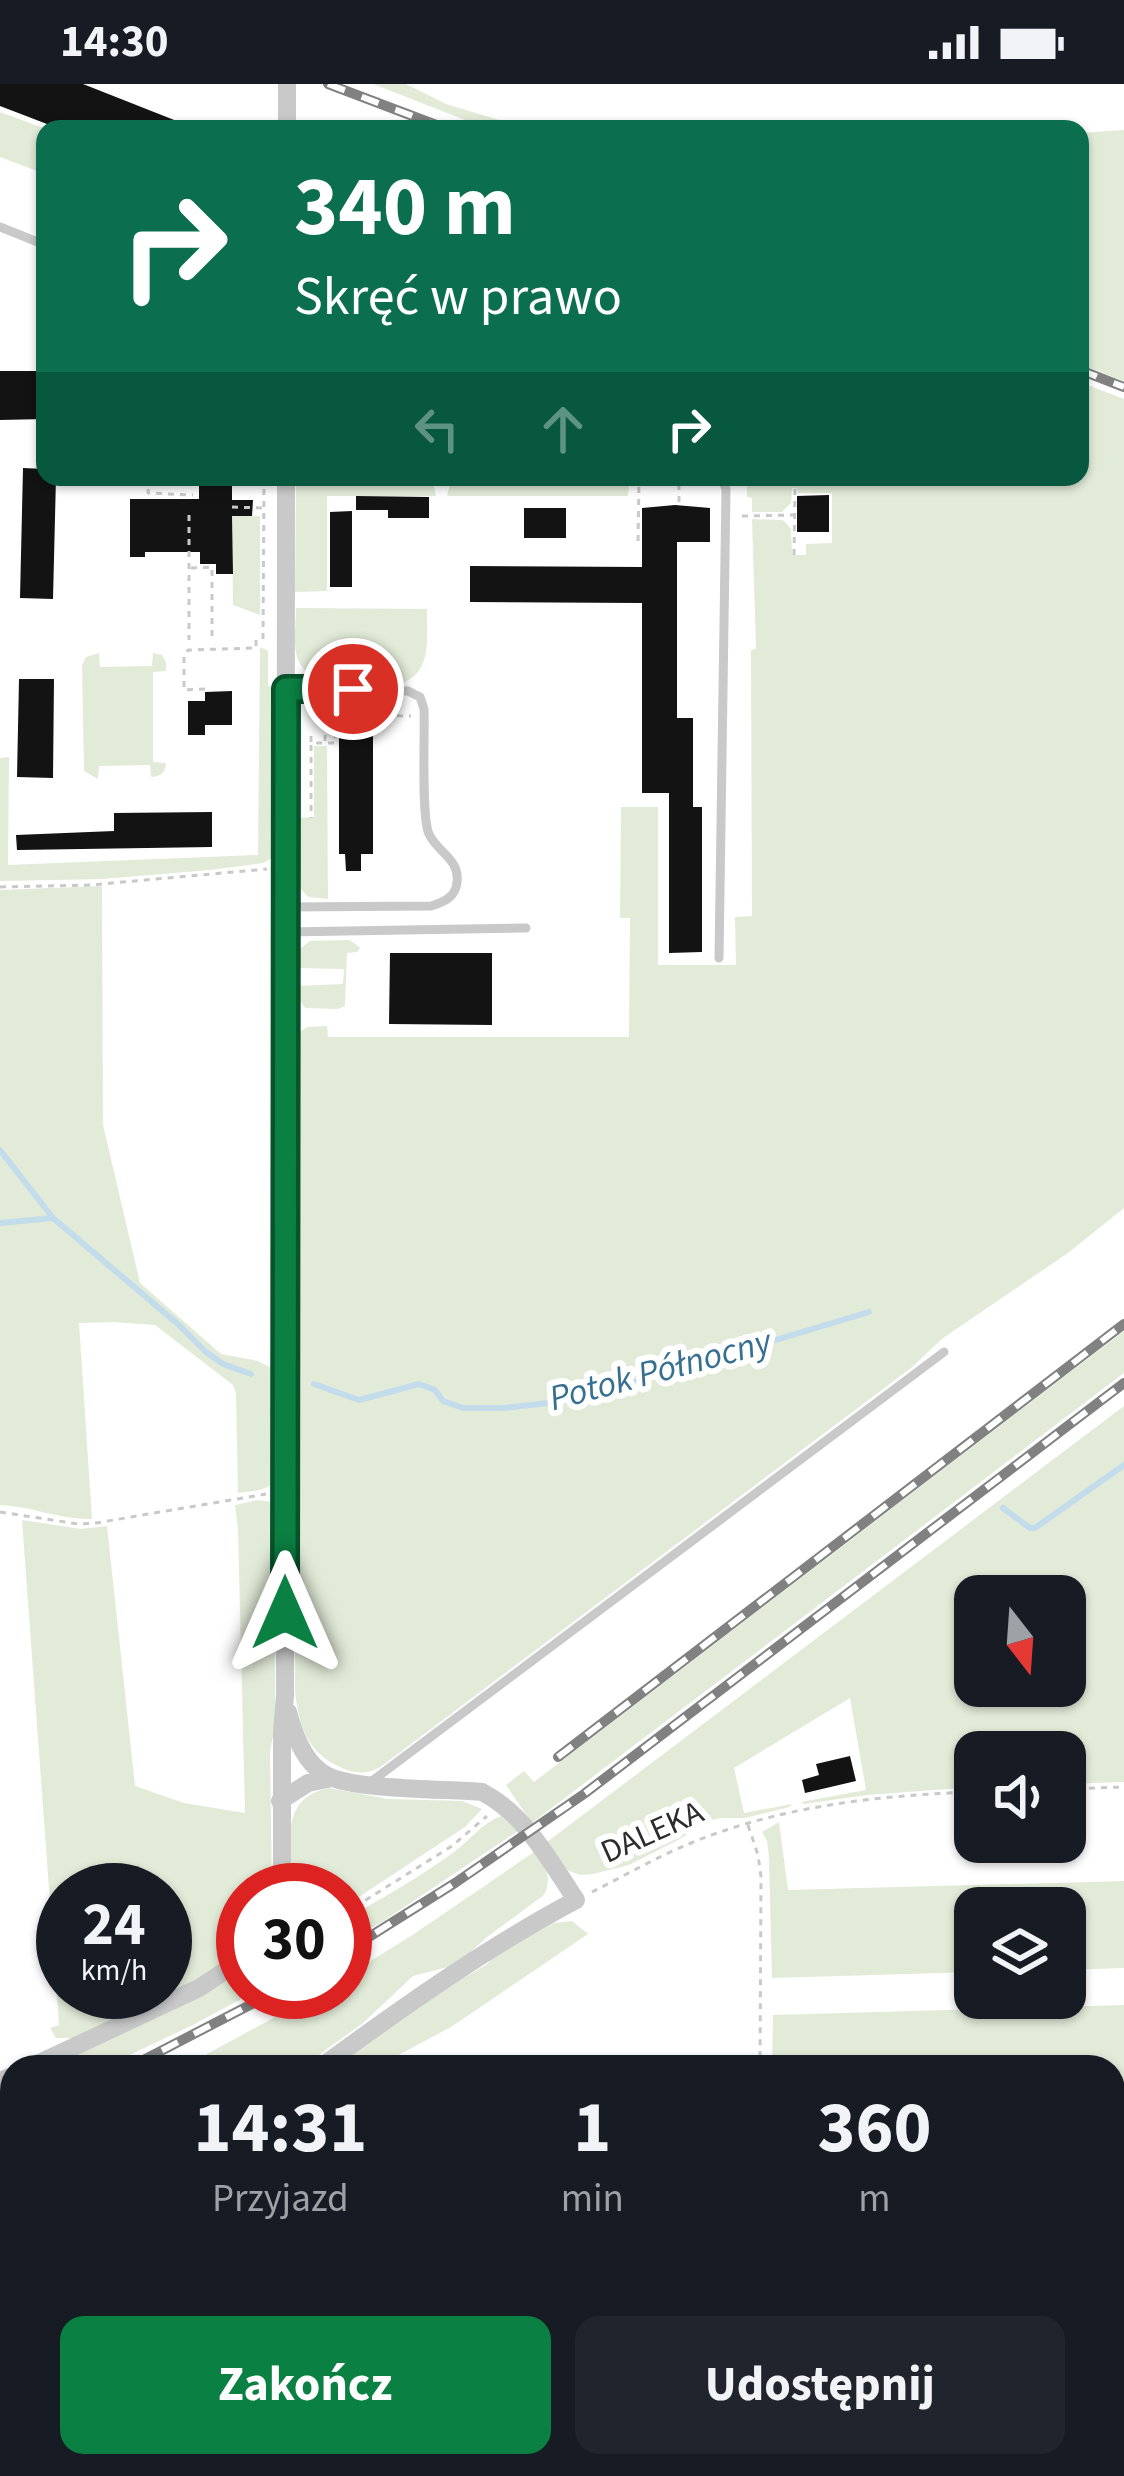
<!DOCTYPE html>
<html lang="pl">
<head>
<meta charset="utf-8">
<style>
  body { margin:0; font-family:"Source Sans 3",sans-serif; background:#20242c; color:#f1f3f6; height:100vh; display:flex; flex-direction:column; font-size:45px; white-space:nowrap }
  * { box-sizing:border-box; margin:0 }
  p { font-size:39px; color:#9ea1a6 }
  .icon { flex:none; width:66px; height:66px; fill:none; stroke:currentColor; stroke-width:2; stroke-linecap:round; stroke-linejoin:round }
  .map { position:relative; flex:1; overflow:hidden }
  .details { position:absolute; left:0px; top:1971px; width:1125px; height:423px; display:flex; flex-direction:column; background:#171b24; border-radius:36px 36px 0 0; box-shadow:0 3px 9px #0004 }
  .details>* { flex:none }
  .banner { position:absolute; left:36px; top:36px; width:1053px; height:366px; border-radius:24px; box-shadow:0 3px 9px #0004; background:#0b6e4f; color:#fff; overflow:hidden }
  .needle { width:78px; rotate:163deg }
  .buttons { position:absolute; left:954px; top:1491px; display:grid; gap:24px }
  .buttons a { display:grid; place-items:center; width:132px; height:132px; border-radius:24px; background:#171b24; box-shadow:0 3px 9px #0004; font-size:60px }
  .speed { position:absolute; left:36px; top:1779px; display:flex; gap:24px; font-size:60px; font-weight:700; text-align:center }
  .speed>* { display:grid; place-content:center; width:156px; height:156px; border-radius:50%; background:#171b24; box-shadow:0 3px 9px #0004; line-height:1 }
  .speed small { font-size:30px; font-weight:400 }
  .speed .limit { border:18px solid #d22; background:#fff; color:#111 }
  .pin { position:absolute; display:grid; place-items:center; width:102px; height:102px; color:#fff; margin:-51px; border:6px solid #fff; border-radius:50%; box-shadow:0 3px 12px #0007 }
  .me { position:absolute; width:132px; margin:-66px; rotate:0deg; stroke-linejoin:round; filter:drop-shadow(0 0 9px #0008) }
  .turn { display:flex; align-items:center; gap:42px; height:252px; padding:0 60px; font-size:54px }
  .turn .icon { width:156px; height:156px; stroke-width:2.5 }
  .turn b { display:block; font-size:84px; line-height:102px }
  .lanes { display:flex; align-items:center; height:114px; padding:0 60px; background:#0003; justify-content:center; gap:60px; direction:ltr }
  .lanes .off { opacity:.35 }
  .eta { display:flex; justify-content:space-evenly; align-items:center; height:204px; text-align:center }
  .eta b { font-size:72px; font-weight:700; line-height:84px }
  .button { display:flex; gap:24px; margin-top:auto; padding:24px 60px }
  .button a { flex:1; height:138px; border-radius:24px; background:#0b8043; color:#fff; font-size:48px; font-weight:700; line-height:138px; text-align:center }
  .button a+a { background:#20242c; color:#f1f3f6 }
  .status { display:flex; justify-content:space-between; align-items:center; height:84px; padding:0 60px; background:#171b24; direction:ltr }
  .status svg { height:33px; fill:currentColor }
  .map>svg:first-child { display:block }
  .green { fill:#e2ebd8; fill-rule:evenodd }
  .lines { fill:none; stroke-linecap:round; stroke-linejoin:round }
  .stream { stroke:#c3dcec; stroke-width:6 }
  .building { fill:#131313 }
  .path { stroke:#c9c9c9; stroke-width:3; stroke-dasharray:6 6; stroke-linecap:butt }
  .lane { stroke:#c9c9c9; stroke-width:9 }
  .street { stroke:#c9c9c9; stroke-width:18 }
  .rail-casing { stroke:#818181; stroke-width:10 }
  .rail { stroke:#fff; stroke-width:6; stroke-dasharray:18; stroke-linecap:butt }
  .route-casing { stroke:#07532c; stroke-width:30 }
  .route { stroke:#0b8043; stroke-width:21 }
  .labels { text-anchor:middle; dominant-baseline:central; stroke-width:12; stroke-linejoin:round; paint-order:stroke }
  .street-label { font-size:33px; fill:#2c2c2c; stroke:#fff }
  .water-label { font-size:36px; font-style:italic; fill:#376f91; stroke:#fff }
</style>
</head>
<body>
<div class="status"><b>14:30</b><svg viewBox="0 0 49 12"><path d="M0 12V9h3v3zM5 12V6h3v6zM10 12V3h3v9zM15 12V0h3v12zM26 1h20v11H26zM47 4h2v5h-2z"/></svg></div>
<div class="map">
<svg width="1124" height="2392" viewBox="0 0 1124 2392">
  <rect width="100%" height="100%" fill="#fff"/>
  <path class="green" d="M373,0H406L446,20L529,45H488Z
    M0,28L46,45L45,90L0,73Z
    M1124,46V297L1080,280V49Z
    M1080,298L1124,315V1124L1068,1169L943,1254L911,1284L395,1672C388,1677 380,1685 371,1687C359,1691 345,1686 334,1680C305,1664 299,1639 295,1608L297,950L307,943L327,942L328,953H629L630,834H620L621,723H658V881H736L735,833L752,832L751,566L756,565L752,435L783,436L791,445L792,471H806V460L832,459V409H798L797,404H792L791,419L782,428H752V414L747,413V393H1080Z
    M299,393H432L436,412H327V507L295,508L296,402Z
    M452,393H552L553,399L629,400L628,412H447Z
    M232,432H260V531L233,521Z
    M296,524L427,525C426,552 433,585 405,598C376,597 307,608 297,573C293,559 296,539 296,524Z
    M260,563L268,567V602L277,603V766L274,773L263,779L210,786L102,795L0,797V674L9,673L8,781L258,771Z
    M99,569L100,583L152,582L153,569L162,571L166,578V587L153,588V678L166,679C166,688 160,693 151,693L150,681L99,682L98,695L84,687L82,581L86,573Z
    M314,662H327L328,815L308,813L296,800V734L314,733Z
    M102,802L103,1041L140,1199L221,1270L258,1277L277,1287V1394C270,1407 252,1407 238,1409L236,1309L233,1301L155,1241L114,1238L79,1239L92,1435C60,1436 31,1422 0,1421V806Z
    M350,856L360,864L357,868L347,869L345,922L338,925L305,924L296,911L297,902L343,900L344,885L299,884L296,880L297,867L310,857Z
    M1124,1247V1289L532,1739L506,1701L524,1687L534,1698Z
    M1124,1322V1698L1065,1700V1668H975V1703L867,1711L804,1720L801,1718L866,1706L850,1614L734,1684L744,1729L792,1720L789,1723L745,1734H722L706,1737L680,1755L629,1781L593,1790L580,1791L569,1787L561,1781L547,1758ZM975,1512H1065V1602H975Z
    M258,1416L272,1418L275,1425V1642L270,1667L272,1806H243V1863C201,1905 127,1929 73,1954H56L50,1944L59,1941L22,1436L81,1445L107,1442L135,1702L184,1719L245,1729L238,1445L235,1421ZM63,1806H165V1908H63Z
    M329,1704L388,1715L462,1717L482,1725L465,1743L345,1822V1806H291C294,1765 275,1715 329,1704Z
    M501,1732L518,1747L382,1838L345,1858V1836C382,1814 420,1793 454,1768C470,1756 482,1739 501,1732Z
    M779,1738L788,1806L1124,1797V1884L1065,1886V1824H975V1888L772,1894L769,1774L767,1757L762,1748Z
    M534,1768C545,1782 553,1793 544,1811L487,1853L456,1881L413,1892L363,1939L302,1983H183L321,1908H345V1893L414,1850Z
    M572,1837L588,1850L451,1943L376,1983H331L424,1917L486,1881L504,1865L554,1839Z
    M240,1888H243V1908H254L193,1941L104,1983H52L221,1900Z
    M1124,1921V2392H765V2382H1113V1983H772L773,1931Z
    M12,2159V2382H157V2392H0V2164Z
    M163,2382H744V2392H164Z"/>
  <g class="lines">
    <path class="stream" d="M0,1066L53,1134
      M0,1139L53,1134L179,1241L206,1268L223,1280L251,1290
      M314,1300L359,1316L419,1300L435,1306L443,1317L463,1324H504L575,1316L869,1228
      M1003,1424L1030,1444H1035L1124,1381"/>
  </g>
  <path class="building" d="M0,0H83L197,45H60L0,22Z
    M0,287H45V335L0,336Z
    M23,384L45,385V393H56L53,515L20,514Z
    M199,393H232V416H253L252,432H232L233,490H216V480H200V468H145V473H130V415H199Z
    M829,411V448H797V412Z
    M356,412L429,413V434H388V426H356Z
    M675,421L710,424V458H677V634H693V723H702V868L669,869V709H642V519L470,518V482L642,483V424Z
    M524,424H566V454H524Z
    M352,427V503H330V428Z
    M19,595H54L53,694L17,693Z
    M232,607V641H205V651H188V617H205V608Z
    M339,647H373V770H361V787H346L345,770H339Z
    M212,728V763L17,766L16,751L114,747V729Z
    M390,869H492V941L389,940Z
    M850,1672L856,1697L805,1709L802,1696L819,1691L816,1680Z"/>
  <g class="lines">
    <path class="path" d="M149,393L148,409L193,411
      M679,400V421
      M232,423L262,424
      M189,431V556
      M742,432L795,431
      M638,457L639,393
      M794,471L795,404
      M191,484L212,483V555
      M263,555L264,393
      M205,605L184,606V573L188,566L256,564V555
      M353,619L354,647
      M311,652V659H335L336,631L411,632
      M325,657V619
      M311,661V734
      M0,803L90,801L267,785
      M0,1428L78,1440L96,1439L266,1410
      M1065,1705L1124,1703
      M748,1741L758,1771L761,1793L760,1983
      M592,1808C622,1793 653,1775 684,1762C774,1723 877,1711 975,1708
      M345,1829L452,1762L487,1732
      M758,2392V2382"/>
    <path class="lane" d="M0,143L45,161
      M286,823L431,822C444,818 456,813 457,798C460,775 437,768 429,750C421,734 425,649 424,625L420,613L408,607L286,605
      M286,848L526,844
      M719,874L726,405L721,393
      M368,1700L944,1268"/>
    <path class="street" d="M287,45V0
      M288,1628C294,1651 305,1681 328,1692C355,1706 448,1705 482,1708C525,1730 550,1777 576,1816C486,1864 403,1923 321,1983
      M280,1717L308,1699L332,1694
      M280,1806L282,1778V1648L285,1611L286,393
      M31,1983L199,1904L243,1875
      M0,1997L12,1992
      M0,2156L12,2152"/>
    <g class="rail-casing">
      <path id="rail" d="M328,0L447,45
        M1080,286L1124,303
        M558,1673L1124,1240
        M345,1868L455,1799L584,1710L1124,1299
        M130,1983L275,1908
        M0,2045L12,2039"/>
    </g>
    <use href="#rail" class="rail"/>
  </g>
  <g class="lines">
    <g class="route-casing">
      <path id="route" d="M285,1529L286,605H353"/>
    </g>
    <use href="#route" class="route"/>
  </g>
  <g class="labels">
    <g class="street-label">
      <text transform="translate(652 1748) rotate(-24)">DALEKA</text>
    </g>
    <g class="water-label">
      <text transform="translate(660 1286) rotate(-15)">Potok Północny</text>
    </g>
  </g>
</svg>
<div class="buttons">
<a><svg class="needle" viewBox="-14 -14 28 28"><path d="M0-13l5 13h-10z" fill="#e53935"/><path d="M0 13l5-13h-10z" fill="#9ea1a6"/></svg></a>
<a><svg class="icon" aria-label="sound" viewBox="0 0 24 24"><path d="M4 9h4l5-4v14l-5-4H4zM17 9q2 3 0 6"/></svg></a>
<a><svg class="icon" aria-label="layers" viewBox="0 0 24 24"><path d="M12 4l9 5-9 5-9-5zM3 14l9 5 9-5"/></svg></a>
</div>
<div class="speed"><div>24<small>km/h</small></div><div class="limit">30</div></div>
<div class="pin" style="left:353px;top:605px;background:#d93025"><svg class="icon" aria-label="arrive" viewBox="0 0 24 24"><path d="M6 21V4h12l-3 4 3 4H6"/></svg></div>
<svg class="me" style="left:285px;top:1529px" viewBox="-20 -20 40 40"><path d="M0-17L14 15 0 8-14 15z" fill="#0b8043" stroke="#fff" stroke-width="4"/></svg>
<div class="banner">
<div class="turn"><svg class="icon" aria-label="right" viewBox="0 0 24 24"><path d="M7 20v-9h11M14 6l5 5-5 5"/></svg><div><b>340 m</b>Skręć w prawo</div></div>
<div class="lanes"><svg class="icon off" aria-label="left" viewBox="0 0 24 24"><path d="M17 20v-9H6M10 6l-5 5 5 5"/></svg><svg class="icon off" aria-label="ahead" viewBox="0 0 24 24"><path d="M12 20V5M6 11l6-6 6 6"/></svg><svg class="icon" aria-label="right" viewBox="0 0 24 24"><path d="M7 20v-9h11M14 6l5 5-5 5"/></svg></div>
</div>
<section class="details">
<div class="eta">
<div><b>14:31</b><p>Przyjazd</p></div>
<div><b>1</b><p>min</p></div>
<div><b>360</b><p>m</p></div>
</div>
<div class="button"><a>Zakończ</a><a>Udostępnij</a></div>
</section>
</div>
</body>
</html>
